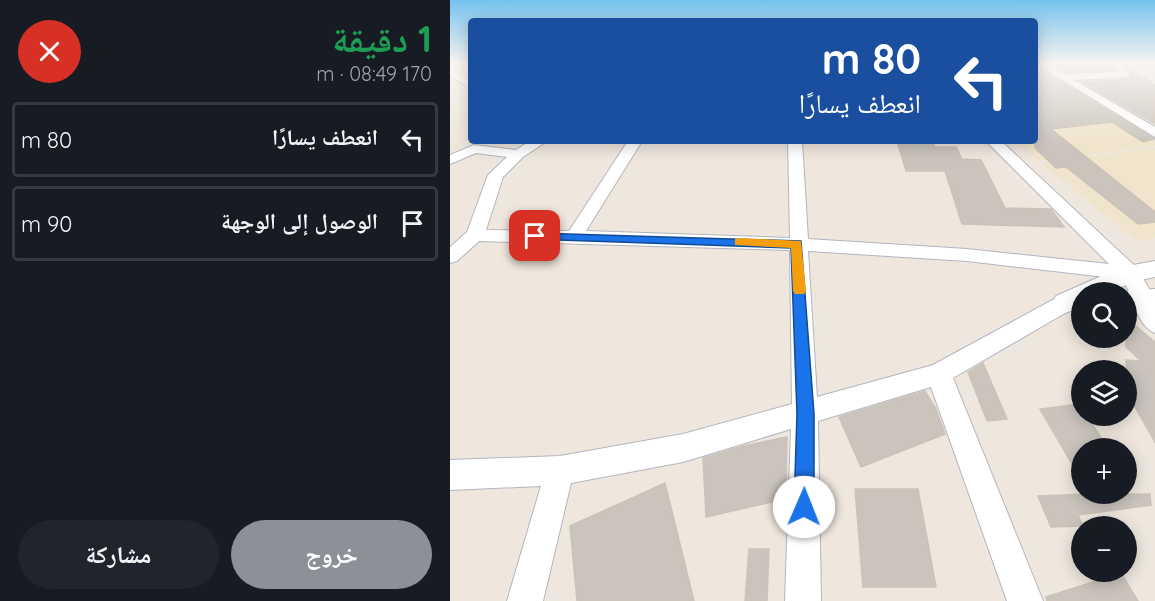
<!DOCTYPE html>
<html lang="ar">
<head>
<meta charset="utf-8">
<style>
  body { margin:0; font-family:Quicksand,"Noto Naskh Arabic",sans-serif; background:#20242c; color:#f1f3f6; direction:rtl; height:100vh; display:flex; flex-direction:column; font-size:22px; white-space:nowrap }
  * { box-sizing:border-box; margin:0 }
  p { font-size:20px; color:#9ea1a6 }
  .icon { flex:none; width:33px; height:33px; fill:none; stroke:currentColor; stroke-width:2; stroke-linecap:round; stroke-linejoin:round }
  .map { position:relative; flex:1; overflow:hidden; direction:ltr }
  .details { display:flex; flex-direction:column; background:#171b24; width:450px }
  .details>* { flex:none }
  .guide { position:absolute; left:18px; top:18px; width:570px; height:126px; border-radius:6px; box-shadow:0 3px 15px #0003; direction:rtl; background:#1a4fa0; color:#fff; overflow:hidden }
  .tools { position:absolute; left:621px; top:282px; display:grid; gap:12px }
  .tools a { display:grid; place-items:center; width:66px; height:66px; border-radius:50%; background:#171b24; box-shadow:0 3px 15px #0003; font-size:30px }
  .pin { position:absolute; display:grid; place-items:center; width:51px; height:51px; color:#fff; margin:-26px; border-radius:12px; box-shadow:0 3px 9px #0006 }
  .me { position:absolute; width:66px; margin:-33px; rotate:1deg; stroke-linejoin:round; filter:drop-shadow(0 0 4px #0008) }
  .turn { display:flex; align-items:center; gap:21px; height:126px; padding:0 18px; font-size:27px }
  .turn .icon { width:78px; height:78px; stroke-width:2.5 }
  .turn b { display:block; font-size:42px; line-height:51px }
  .round { display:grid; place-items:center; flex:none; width:63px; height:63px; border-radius:32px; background:#20242c }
  .headline { display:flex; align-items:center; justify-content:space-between; height:102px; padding:0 18px }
  h1 { font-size:36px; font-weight:700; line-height:45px; color:#1e9e55 }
  .action { display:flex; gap:12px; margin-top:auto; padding:12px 18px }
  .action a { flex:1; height:69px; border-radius:36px; background:#8c9099; color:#fff; font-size:24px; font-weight:700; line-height:69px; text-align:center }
  .action a+a { background:#20242c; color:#f1f3f6 }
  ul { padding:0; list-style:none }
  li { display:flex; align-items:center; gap:18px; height:75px; margin:0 12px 9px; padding:0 6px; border:3px solid #363941; border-radius:6px }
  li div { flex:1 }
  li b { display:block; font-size:22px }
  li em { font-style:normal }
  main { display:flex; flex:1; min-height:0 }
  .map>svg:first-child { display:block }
  .education { fill:#f1e4cc }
  .building { fill:#cac4bd; stroke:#cbc3b7; stroke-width:1.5 }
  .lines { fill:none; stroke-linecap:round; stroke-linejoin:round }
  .minor-casing { stroke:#b2b5c1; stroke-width:2 }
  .tertiary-casing { stroke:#b2b5c1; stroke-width:2 }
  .minor { fill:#fff; fill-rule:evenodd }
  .tertiary { fill:#fff; fill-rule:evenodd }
  .route { fill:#1a73e8; stroke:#114b97; stroke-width:1.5 }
  .slow { fill:#f59e0b }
</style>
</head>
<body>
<main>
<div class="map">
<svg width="705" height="601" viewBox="0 0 705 601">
  <rect width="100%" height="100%" fill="#efe7de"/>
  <path class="education" d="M665,115L705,142V146L589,161L566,141H585V124Z
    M705,148V238L687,241L591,163Z"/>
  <path class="building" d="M599,63H660L664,70L615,72Z
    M585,66L705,139L693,142L662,122L601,129L705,212V222L688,224L616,167L606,168L585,148Z
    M677,67L705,85V124L632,82L679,79L682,74Z
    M447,141H483L485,147H506L512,159L531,160L555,208L601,209L614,227L512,224L495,171H456Z
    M676,318L705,342V442L676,391V360L691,361L676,347Z
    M533,363L557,419L537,421L518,372Z
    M475,391L486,409L495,434L411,467L389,417Z
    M630,404L632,416H637L658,448H632V481L590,409Z
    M337,437L336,496L330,500L256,517L253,458L293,446Z
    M215,483L244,601H127L120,526Z
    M405,489H468L486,587H413Z
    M639,494H700L701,505L628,515L633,526L601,527L588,496Z
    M299,549H319L317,601H295Z
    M671,573L688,601H597L596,597Z"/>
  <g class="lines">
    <g class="minor-casing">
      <path id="minor" d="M585,63H595L614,74L668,72L662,63H672L680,75L679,77L624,80L705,127V137Z
        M0,68L21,80V88L0,76Z
        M80,141H97L73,157L53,177L36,230L119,231L178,141H192L136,231L340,238L338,141H352L358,239L517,249L659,264L536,141H551L687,268L705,299V333C688,327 682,296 673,279L517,261L358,251L367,397L483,365L608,297L615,295L622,297L626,303L622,309L503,378L593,601H557L481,387L368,421L371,601H335L341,429L233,462L121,483L93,601H57L91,486L0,490V460L110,456L233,434L342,404L340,250L29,241L7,261L0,263V247L17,232L38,175L57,157L26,153L0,164V155L24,145L66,150Z"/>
    </g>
    <g class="tertiary-casing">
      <path id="tertiary" d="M705,261V277L685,281L660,292H632V307L615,313L606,310L602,303L606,296L672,267Z
        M705,289V307L676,310V292H673Z"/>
    </g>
    <use href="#minor" class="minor"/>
    <use href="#tertiary" class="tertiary"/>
  </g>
  <linearGradient id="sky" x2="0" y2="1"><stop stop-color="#75c2ee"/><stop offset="0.43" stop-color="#f8f4f0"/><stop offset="1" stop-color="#f8f4f0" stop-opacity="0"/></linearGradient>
  <rect width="705" height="147" fill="url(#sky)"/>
  <path class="route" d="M85,233L351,241L364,414V507L361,514L354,517L347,514L344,507L347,414L341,248L80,239V234Z"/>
  <path class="slow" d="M289,238L351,241L356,291L354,294H345L343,291L341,248L285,245V239Z"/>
</svg>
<div class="tools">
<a><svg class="icon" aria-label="search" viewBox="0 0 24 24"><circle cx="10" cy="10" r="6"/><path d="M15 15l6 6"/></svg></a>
<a><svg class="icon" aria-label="layers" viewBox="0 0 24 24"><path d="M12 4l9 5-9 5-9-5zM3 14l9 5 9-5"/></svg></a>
<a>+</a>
<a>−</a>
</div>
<div class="pin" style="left:85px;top:236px;background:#d93025"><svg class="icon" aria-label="arrive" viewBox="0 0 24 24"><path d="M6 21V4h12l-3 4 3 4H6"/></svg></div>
<svg class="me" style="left:354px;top:507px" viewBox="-20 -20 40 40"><circle r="19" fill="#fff"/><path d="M0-13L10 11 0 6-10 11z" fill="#1a73e8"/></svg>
<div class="guide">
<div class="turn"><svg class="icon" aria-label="left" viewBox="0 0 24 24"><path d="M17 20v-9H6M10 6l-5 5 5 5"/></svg><div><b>80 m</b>انعطف يسارًا</div></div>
</div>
</div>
<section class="details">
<div class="headline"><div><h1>1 دقيقة</h1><p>170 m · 08:49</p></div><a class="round" style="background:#d93025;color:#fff"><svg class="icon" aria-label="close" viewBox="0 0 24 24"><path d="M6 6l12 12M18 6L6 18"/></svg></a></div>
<ul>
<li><svg class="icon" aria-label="left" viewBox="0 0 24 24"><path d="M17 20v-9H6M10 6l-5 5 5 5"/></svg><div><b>انعطف يسارًا</b></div><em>80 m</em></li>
<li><svg class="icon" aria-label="arrive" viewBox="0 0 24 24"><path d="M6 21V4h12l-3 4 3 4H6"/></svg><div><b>الوصول إلى الوجهة</b></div><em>90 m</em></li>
</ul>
<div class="action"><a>خروج</a><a>مشاركة</a></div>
</section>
</main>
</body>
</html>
